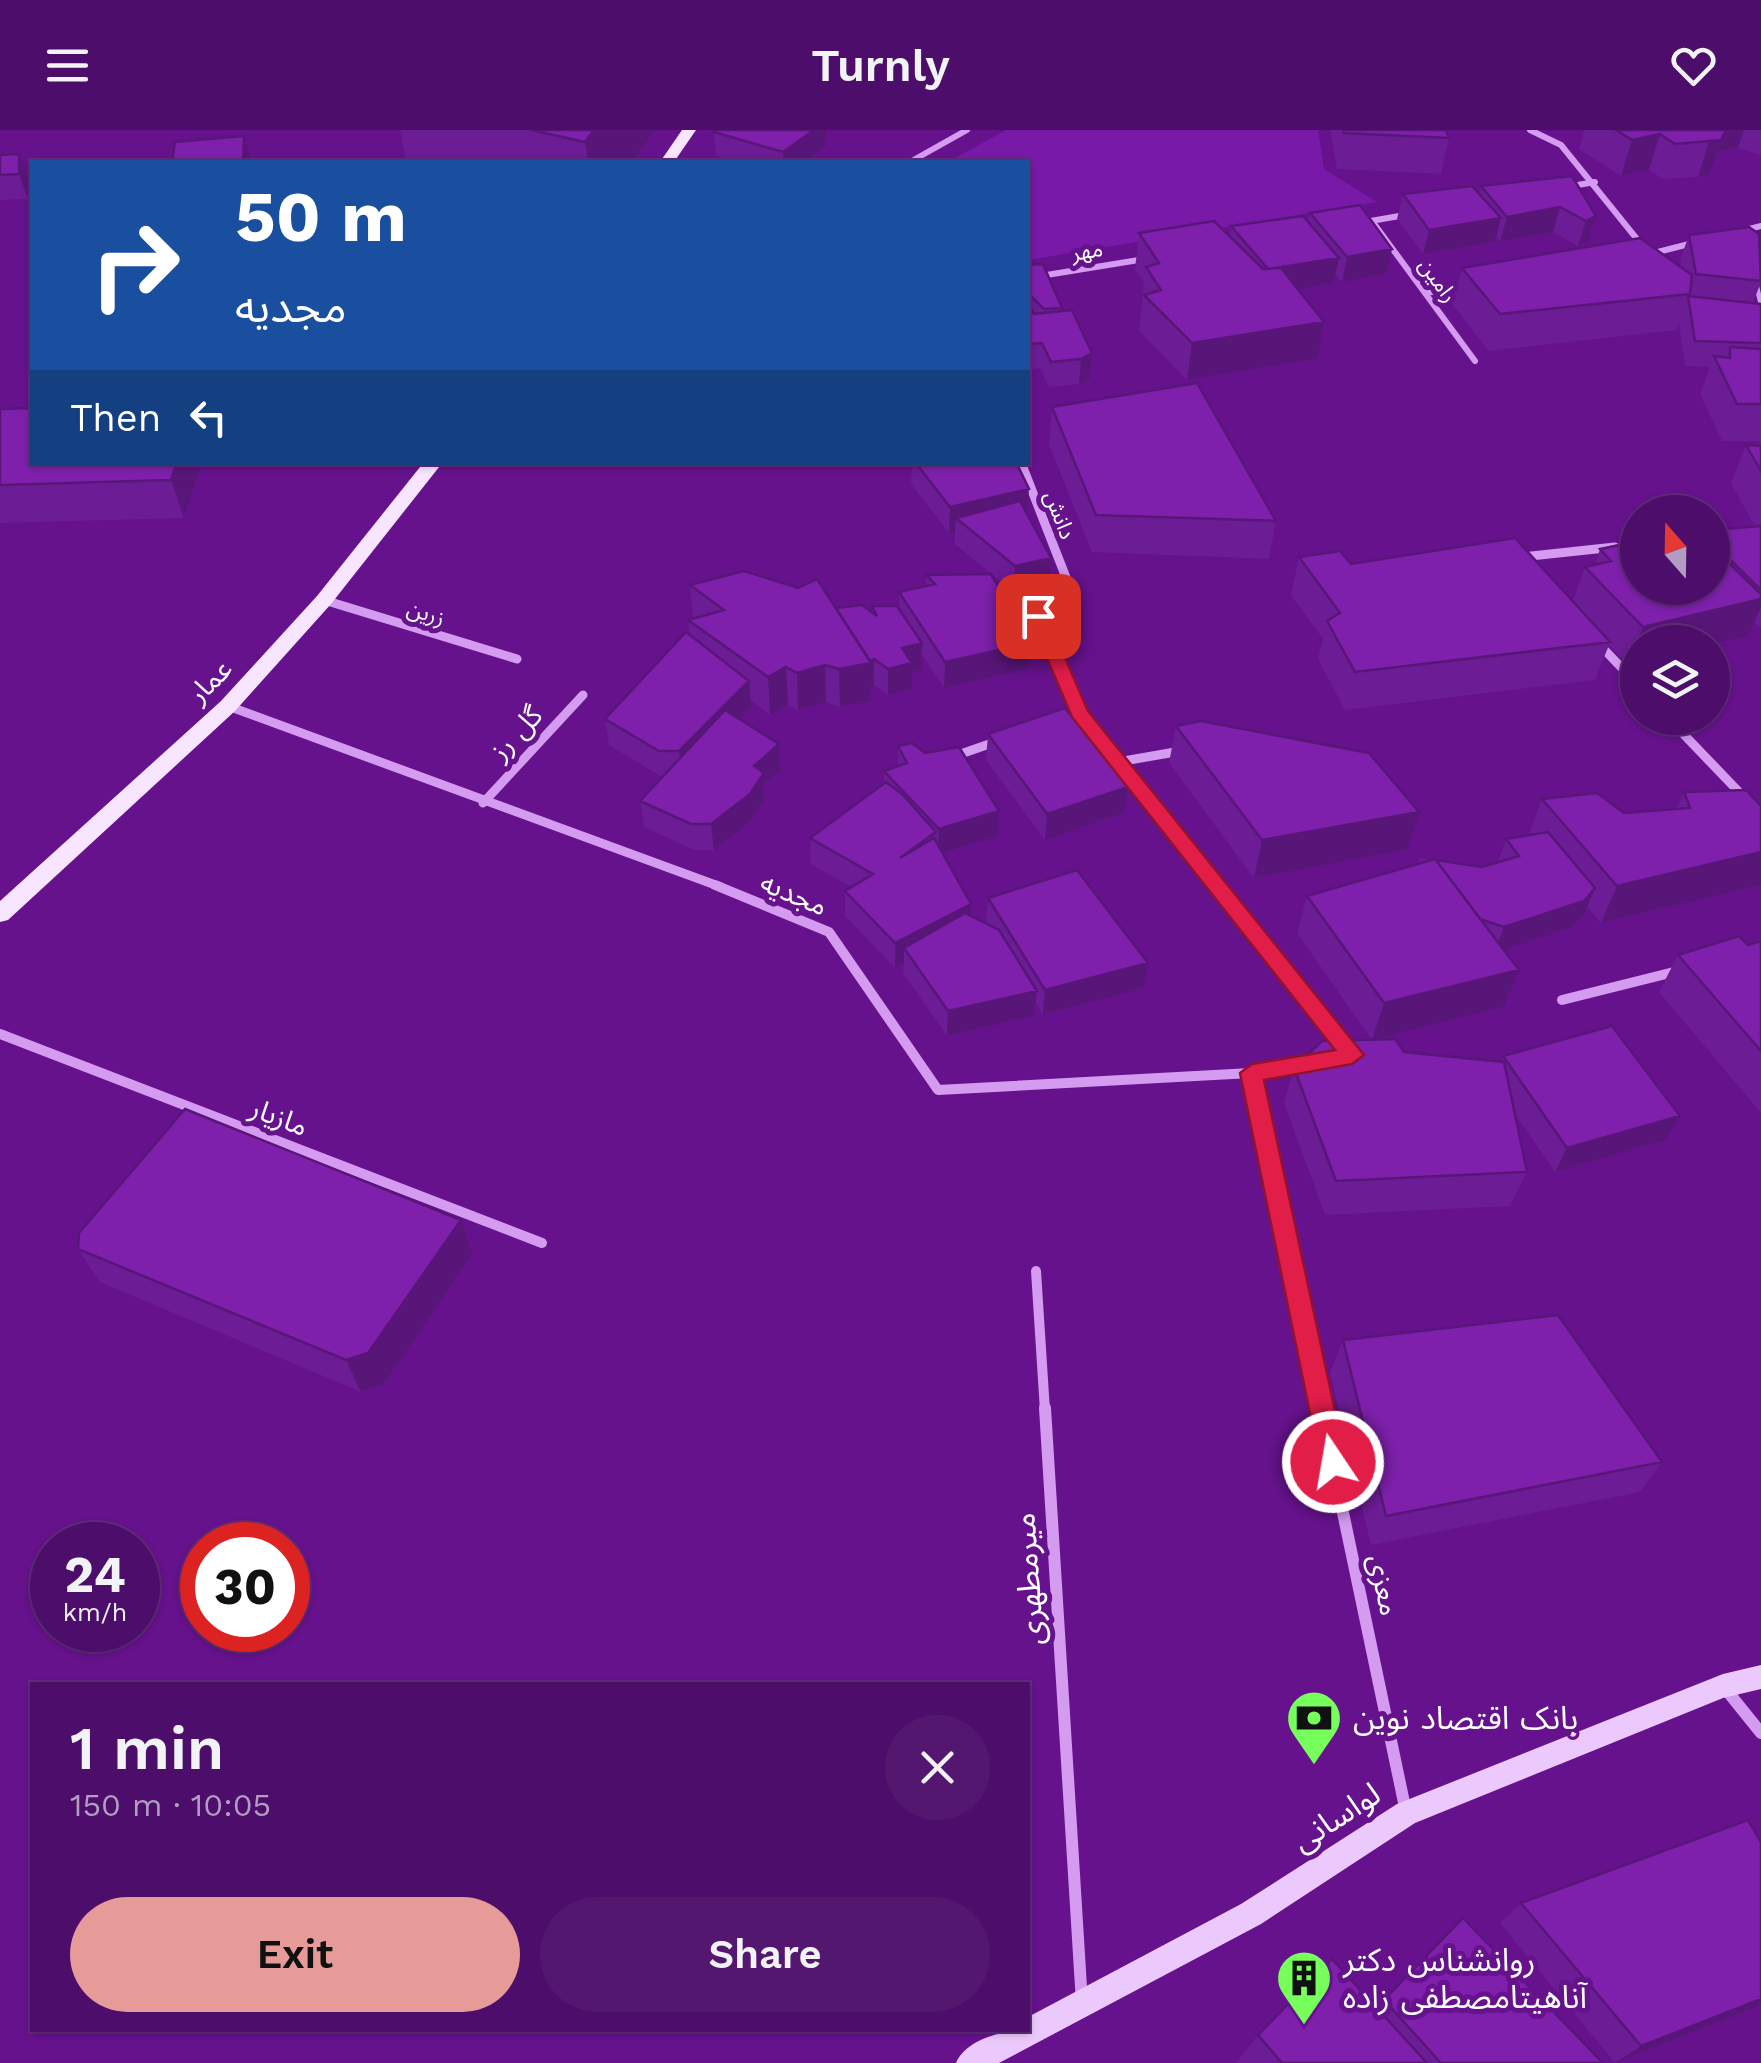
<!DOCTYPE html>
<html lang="en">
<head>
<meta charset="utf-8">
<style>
  body { margin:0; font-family:"Work Sans","Noto Sans Arabic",sans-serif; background:#531770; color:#f1f3f6; height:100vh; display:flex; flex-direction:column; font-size:38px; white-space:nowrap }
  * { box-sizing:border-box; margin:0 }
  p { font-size:32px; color:#b29cc1 }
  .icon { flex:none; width:55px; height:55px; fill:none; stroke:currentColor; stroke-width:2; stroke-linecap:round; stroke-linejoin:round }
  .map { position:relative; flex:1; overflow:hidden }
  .drawer { position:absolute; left:30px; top:1552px; width:1000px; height:350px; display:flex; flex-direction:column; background:#4c0e6a; border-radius:0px; box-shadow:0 2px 8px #0004,0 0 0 2px #632e7e }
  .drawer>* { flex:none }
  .top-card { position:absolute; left:30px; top:30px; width:1000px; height:305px; border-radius:0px; box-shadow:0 2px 8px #0004,0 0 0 2px #632e7e; background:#1a4fa0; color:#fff; overflow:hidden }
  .needle { width:65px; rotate:340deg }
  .tools { position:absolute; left:1620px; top:365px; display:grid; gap:20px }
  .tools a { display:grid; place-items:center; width:110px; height:110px; border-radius:50%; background:#4c0e6a; box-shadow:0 2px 8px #0004,0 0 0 2px #632e7e; font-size:50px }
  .speed { position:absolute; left:30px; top:1392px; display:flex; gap:20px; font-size:50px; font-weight:700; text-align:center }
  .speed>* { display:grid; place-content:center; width:130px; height:130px; border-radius:50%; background:#4c0e6a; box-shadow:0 2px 8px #0004,0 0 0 2px #632e7e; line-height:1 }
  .speed small { font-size:25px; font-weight:400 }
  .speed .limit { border:15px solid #d22; background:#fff; color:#111 }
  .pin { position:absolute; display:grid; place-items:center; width:85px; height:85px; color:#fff; margin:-42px; border-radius:20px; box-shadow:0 5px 15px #0006 }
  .me { position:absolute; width:110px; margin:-55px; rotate:348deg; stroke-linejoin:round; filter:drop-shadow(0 0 8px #0008) }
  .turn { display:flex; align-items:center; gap:35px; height:210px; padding:0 40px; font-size:45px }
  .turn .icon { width:130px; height:130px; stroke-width:2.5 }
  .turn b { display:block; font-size:70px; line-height:85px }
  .then { display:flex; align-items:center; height:95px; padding:0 40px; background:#0003; gap:20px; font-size:38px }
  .round { display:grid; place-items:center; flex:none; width:105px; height:105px; border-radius:52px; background:#531770 }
  .headline { display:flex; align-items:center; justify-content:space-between; height:170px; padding:0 40px }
  h1 { font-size:60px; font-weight:600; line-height:75px }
  .action { display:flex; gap:20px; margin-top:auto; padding:20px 40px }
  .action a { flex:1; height:115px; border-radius:60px; background:#e69b98; color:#111; font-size:40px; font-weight:600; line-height:115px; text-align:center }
  .action a+a { background:#531770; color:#f1f3f6 }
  header { display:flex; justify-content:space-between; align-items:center; height:130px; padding:0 40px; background:#4c0e6a; font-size:45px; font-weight:600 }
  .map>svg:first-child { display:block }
  .green { fill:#781aa7 }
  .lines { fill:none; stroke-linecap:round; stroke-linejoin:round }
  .service { stroke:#d49bf1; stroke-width:5 }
  .minor-far3 { stroke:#d49bf1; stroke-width:6 }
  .minor-far2 { stroke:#d49bf1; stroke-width:9 }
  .minor-far1 { stroke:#d49bf1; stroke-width:10 }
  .minor { stroke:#d49bf1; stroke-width:12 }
  .secondary { fill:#ecc9fc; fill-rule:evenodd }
  .primary { fill:#f8e5ff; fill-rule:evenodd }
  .wall { fill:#6c1c94 }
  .shaded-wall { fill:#581678 }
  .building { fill:#7e20ac; stroke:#581678; stroke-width:2.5 }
  .route { fill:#e11d48; stroke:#92132f; stroke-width:2.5 }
  .labels { text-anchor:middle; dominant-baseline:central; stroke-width:10; stroke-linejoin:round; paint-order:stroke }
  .far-street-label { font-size:22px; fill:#fff; stroke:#66128d }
  .street-label { font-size:28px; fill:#fff; stroke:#66128d }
  .near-street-label { font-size:32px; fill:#fff; stroke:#66128d }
  .near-poi-label { font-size:32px; fill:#fff; stroke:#66128d; text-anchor:start }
</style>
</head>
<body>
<header><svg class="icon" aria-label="menu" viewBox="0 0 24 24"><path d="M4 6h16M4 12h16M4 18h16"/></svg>Turnly<svg class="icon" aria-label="heart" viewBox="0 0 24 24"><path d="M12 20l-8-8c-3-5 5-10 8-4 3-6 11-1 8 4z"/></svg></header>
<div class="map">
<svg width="1761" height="1933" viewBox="0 0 1761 1933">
  <rect width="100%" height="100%" fill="#66128d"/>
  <path class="green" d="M1006,0H1318L1324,39L1377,72L1028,130V32H948Z"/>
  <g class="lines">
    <path class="service" d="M1756,154L1761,174"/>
    <path class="minor-far3" d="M1530,0L1561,15L1645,119
      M910,32L967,0
      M1566,57L1595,52
      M1372,91L1475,231
      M1359,93L1411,84
      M1738,102L1761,96
      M1646,125L1697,112
      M1028,148L1145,129
      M1426,163L1466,156
      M1021,332L1023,338"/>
    <path class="minor-far2" d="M1022,335L1074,468L1038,486L1079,583L1218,757
      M1522,427L1615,417
      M324,470L517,529
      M1597,512L1638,555
      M228,576L721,757
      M1668,588L1761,685
      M952,627L998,611
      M1118,632L1181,621
      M483,673L583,565"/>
    <path class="minor-far1" d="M715,755L829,802L938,960L1251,943L1307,933
      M1216,755L1349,921
      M1562,870L1682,840
      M0,904L542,1113
      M1251,943L1322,1281
      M1036,1141L1045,1281"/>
    <path class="minor" d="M1045,1278L1082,1873
      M1321,1278L1406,1682
      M1724,1557L1761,1603"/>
    <path class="secondary" d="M1761,1535V1559L1723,1568L1415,1693L1261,1794L999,1933H956C966,1909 1004,1900 1028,1900V1887L1241,1774L1397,1674L1723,1544Z"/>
    <path class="primary" d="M682,0H696L674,32H660Z
      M424,332H443L331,474L235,581L8,790L0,792V771L221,571L317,466Z"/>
  </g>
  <path class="wall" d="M400,0H655L632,32H406Z
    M717,0H826V16L804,32H737L716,26L714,2Z
    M1330,0H1446L1449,8L1441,44L1337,39Z
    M1584,0H1761V25L1738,18L1718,22L1709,45L1698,47L1663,49L1649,40L1621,46L1579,19Z
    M19,24L28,49V69L0,70V25Z
    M1481,56L1596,86L1588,111L1578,116L1553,102L1500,112L1496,107L1495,112L1423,124L1397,89L1403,64H1479Z
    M1310,83L1386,144L1342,152L1336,145L1334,153L1298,159L1317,229L1187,250L1139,201L1144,153L1135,139L1139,103L1230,106L1231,96L1308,91Z
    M1759,104L1761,152L1753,173L1761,174V498L1754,492L1748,506L1712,514V512H1638V532L1628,535L1609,515L1595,550L1345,580L1318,529L1323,509L1291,465L1299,427L1351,434L1573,471L1585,437L1595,435L1600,419L1712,458V400L1755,397L1731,353L1746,315L1758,316L1760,311H1722L1700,264L1710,237L1685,236L1679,193L1677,200L1489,221L1452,174L1462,138H1681L1680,130L1689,105Z
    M1028,135L1062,178L1061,181L1092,223L1090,248L1079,254L1049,257L1040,238L1028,240Z
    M1052,277L1276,391L1269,429L1092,422L1049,314Z
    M0,279L202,332L184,388L0,393Z
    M912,332H1016L1027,384L1051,428L1049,454L1013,462L955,414V402L949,403L911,354Z
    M926,445L1029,539L944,558L921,523V539L912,542V559L888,565L874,555L871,556V571L840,577L826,572L798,581L788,575L770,585L750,570L751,577L739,589L779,614L781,640L764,654L765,669L752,690L714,720H694L644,697L640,671L662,647L609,615L605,589L690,505L688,490L693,489L690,455L836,478L872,482V476L899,479V462L926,456Z
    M1176,596L1407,720L1254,748L1169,633Z
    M988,604L1124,683L1045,710L986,630Z
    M898,616L999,681L998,706L943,724L971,774L970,785L986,793L988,768L1144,858L1043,885L1036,874L1034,886L947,906L903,843L904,833L895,838L845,786V761L851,757L811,734L810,708L884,653V641L898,636Z
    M1684,662L1761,722V755L1601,793L1587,777L1584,784L1573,797L1503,819L1504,877L1372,910L1297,803L1307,766L1418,734L1420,728L1482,737L1498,732L1506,709L1528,706L1542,669L1624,683L1676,679Z
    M1761,811V983L1659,862L1678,825L1748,815Z
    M1404,922L1501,931L1503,926L1680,986L1666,1010L1555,1042L1515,984L1527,1042L1510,1076L1325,1085L1284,973L1294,938Z
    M78,1119L472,1124L383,1255L361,1262L100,1152Z
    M1343,1210L1662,1332L1640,1362L1371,1415L1330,1243Z
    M1521,1773L1761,1875L1615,1933L1500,1793Z
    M1463,1788L1603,1933H1236L1258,1905L1376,1877Z"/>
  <path class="shaded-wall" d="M594,0H655L632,32H588L585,12Z
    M814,0H826V16L804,32H784L783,22Z
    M1713,0H1744L1738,18L1718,22L1709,45L1698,47Z
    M1660,4L1649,40L1621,46L1632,10Z
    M244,6L251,30V32H243Z
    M19,24L28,49V69L19,44Z
    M1560,77L1553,102L1500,112L1507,87Z
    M1596,86L1588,111L1578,116L1586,91Z
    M1501,88L1495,112L1423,124L1429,100Z
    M1392,119L1386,144L1342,152L1347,127Z
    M1339,128L1334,153L1265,165L1269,140Z
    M1324,192L1317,229L1187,250L1192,213Z
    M1092,223L1090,248L1079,254L1081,229Z
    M177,332H202L184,388L171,350Z
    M1029,359L1027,385L956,388L955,402L949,403L950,377Z
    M1051,428L1049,454L1013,462L1015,436Z
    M1761,469V477L1748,506L1712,514V512H1638V532L1628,535L1643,497Z
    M922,513L921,539L912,542V559L888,565V539L902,518Z
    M1031,513L1029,539L944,558L945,532Z
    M874,529V555L871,556V571L840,577L839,539Z
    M825,535L826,572L798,581L797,543Z
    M786,537L788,575L770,585L768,547Z
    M749,551L751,577L682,647L679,621Z
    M779,614L781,640L764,654L765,669L752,690L714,720L711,694L754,636Z
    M1128,657L1124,683L1045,710L1047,684Z
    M999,681L998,706L938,725L939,699Z
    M1419,682L1407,720L1254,748L1262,710Z
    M1761,722V755L1601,793L1617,756Z
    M1595,758L1584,784L1573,797L1494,823L1504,797Z
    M971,774L970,799L904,818V833L895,838V813Z
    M1148,833L1144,858L1043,885L1045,860Z
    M1519,840L1504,877L1372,910L1384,873Z
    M1037,861L1034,886L947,906L948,881Z
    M1680,986L1666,1010L1555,1042L1567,1018Z
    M461,1090L472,1124L383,1255L361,1262L346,1230Z
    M1761,1869V1875L1615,1933L1641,1916Z"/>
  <path class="building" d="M531,0H594L585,12Z
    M717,0H814L783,22L714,2Z
    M1343,0H1446L1449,8L1344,3Z
    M1616,0H1726L1721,10L1675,14L1660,4L1632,10Z
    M244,6L243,32H172L175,12Z
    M19,24V44L0,45V25Z
    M1572,46L1596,86L1586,91L1560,77L1507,87L1481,56Z
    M1472,56L1501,88L1429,100L1403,64Z
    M1360,75L1392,119L1347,127L1310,83Z
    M1303,86L1339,128L1268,139L1231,96Z
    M1214,91L1263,139L1281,138L1324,192L1192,213L1144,165L1161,160L1146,137L1159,133L1139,103Z
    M1749,97L1759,104L1761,151L1696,144L1689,105Z
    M1640,108L1692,145L1690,164L1500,184L1462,138Z
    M1043,134L1062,178L1044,179L1032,167H1028V135Z
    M1688,166L1761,174V213L1695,211Z
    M1028,172L1034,184L1072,180L1092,223L1081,229L1051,232L1042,213L1028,214Z
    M1730,217L1761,219V274H1737L1714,226L1730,228Z
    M1197,253L1276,391L1096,385L1052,277Z
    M32,278V332H177L171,350L0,355V279Z
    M1746,315L1761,316V341Z
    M915,332H1016L1029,359L950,377Z
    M1020,371L1051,428L1015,436L956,388Z
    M1761,396V460L1712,412V400Z
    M1515,408L1610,512L1355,542L1327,491L1340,483L1299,427L1340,421L1351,434Z
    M1638,411V458H1712V417L1761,464V469L1643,497L1585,437L1611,431L1600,419Z
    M744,441L798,458L817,449L871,533L839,539L825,535L797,543L786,537L768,547L688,490L724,480L690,455Z
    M991,444L1031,513L945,532L899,462L935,454L926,445Z
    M862,475L877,486L872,476H897L922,513L902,518L912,533L888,539L874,529L870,531L836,478Z
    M686,502L749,551L679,621H659L605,589Z
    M1065,578L1128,657L1047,684L988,604Z
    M725,580L779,614L754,636L764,643L750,664L711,694H691L640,671Z
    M1201,591L1369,623L1419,682L1262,710L1176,596Z
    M912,613L925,623L959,617L999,681L939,699L884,641L907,633L898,616Z
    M886,652L902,664L936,702L900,728L934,708L971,774L895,813L845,761L873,744L810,708Z
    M1746,660L1761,676V722L1617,756L1542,669L1597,663L1624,683L1690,678L1684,662Z
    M1548,702L1595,758L1584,771L1504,797L1480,789L1436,730L1482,737L1519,726L1506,709Z
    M1435,729L1519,840L1384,873L1307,766Z
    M1077,740L1148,833L1045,860L988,768Z
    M965,783L999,800L1037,861L948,881L904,818Z
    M1739,806L1748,815L1761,811V921L1678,825Z
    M1612,896L1680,986L1567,1018L1503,926Z
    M1395,909L1404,922L1504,932L1527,1042L1336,1051L1294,938L1322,911Z
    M185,979L461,1090L368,1223L346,1230L78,1119L79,1103Z
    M1558,1185L1662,1332L1386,1386L1343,1210Z
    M1748,1690L1761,1712V1869L1641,1916L1521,1773Z
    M1463,1788L1603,1933H1441L1384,1870Z
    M1332,1829L1427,1933H1282L1258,1905Z"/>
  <path class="route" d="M1031,482L1047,486L1088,581L1364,925L1352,934L1264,950L1346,1332L1342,1341L1333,1345L1323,1341L1320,1332L1240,943L1252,934L1335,920L1072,587L1029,486Z"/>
  <defs>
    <g id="bank-pin" transform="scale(2.875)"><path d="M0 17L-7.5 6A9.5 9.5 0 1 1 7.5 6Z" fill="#77ff5b" stroke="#66128d"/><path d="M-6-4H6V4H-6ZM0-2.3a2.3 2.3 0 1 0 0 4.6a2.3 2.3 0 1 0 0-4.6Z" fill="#111"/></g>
    <g id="building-pin" transform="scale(2.875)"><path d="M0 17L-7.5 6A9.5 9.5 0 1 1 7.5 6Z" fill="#77ff5b" stroke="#66128d"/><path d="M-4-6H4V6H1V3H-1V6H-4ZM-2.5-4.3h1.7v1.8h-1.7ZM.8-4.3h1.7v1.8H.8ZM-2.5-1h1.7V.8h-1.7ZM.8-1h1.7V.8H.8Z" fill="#111"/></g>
  </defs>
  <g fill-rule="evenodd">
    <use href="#bank-pin" x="1314" y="1588"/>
    <use href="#building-pin" x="1304" y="1848"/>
  </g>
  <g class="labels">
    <g class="far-street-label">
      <text transform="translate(1087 121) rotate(-10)">مهر</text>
      <text transform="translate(1438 150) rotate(54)">رامین</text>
      <text transform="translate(1060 385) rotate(69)">دانش</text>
      <text transform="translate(426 483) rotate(17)">زرین</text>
    </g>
    <g class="street-label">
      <text transform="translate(210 551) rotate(-45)">عمار</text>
      <text transform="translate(516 603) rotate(-47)">گل رز</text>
      <text transform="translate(794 764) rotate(23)">مجدیه</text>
      <text transform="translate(279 987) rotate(21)">مازیار</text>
      <text transform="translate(1384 1455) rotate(78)">معزی</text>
    </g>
    <g class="near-street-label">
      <text transform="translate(1028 1449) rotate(-94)">میرمطهری</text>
      <text transform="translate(1336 1687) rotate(-33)">لواسانی</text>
    </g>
    <g class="near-poi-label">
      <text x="1353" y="1588">بانک اقتصاد نوین</text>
      <text x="1343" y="1830">روانشناس دکتر<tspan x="1343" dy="37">آناهیتامصطفی زاده</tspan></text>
    </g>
  </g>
</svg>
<div class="tools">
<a><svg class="needle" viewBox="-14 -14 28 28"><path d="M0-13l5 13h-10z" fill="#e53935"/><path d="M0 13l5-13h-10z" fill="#b29cc1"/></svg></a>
<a><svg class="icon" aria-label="layers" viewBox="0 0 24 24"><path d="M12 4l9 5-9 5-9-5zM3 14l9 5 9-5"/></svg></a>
</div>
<div class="speed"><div>24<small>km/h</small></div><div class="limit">30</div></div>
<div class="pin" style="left:1038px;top:486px;background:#d93025"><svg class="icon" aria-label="arrive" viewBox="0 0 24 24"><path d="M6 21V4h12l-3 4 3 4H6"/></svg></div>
<svg class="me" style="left:1333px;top:1332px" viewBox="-20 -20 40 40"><circle r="17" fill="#e11d48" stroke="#fff" stroke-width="3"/><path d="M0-11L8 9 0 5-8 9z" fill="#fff"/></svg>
<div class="top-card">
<div class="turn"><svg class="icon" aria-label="right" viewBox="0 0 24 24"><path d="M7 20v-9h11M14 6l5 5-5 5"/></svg><div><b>50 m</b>مجدیه</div></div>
<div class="then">Then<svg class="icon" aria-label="left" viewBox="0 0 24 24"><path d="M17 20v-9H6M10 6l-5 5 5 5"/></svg></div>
</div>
<section class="drawer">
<div class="headline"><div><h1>1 min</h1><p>150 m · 10:05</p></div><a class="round"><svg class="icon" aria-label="close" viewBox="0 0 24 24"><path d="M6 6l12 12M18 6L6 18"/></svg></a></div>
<div class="action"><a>Exit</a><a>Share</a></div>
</section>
</div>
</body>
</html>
